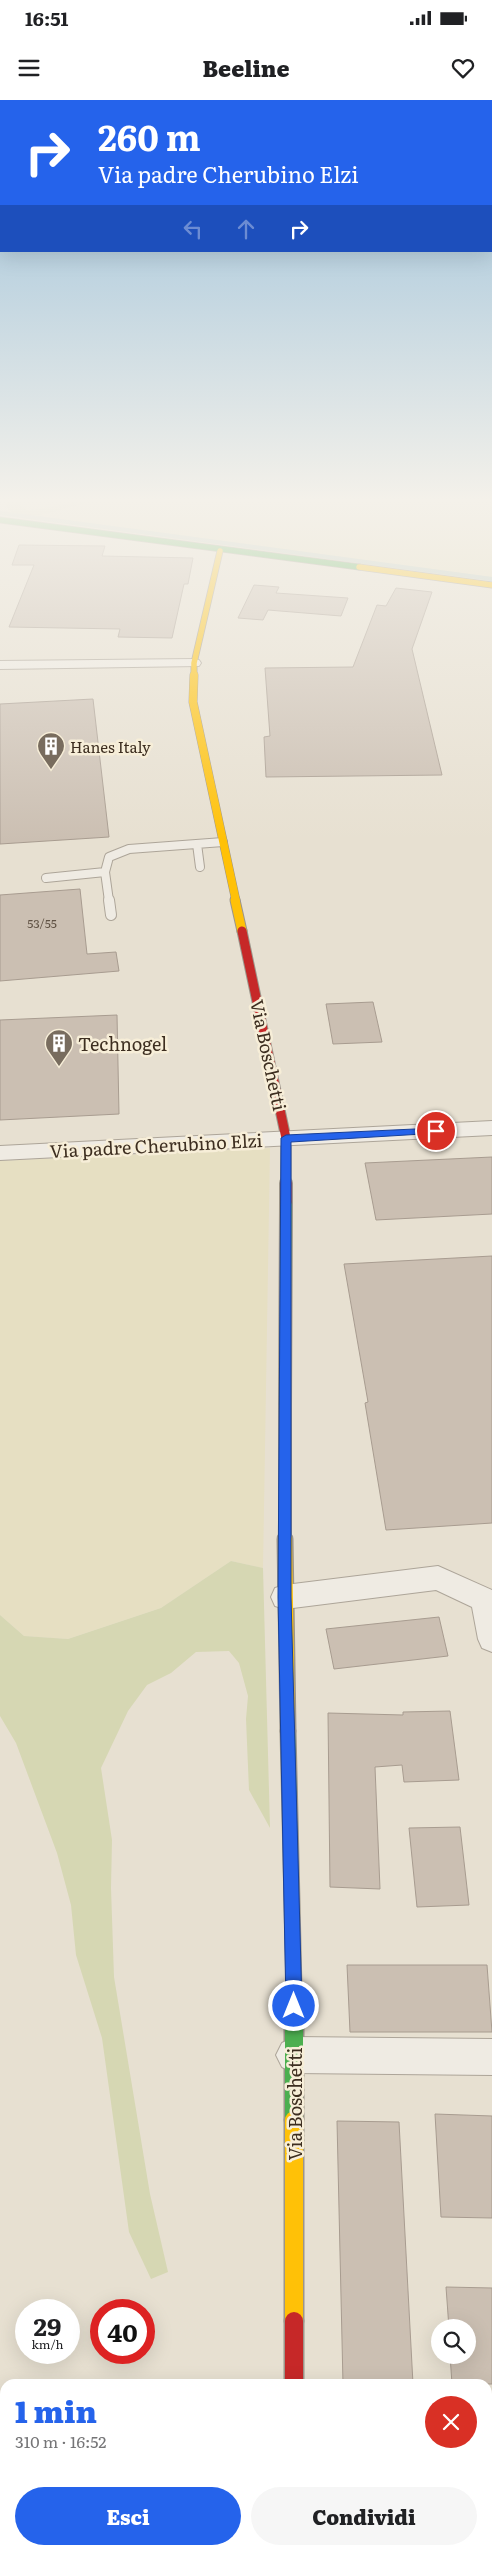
<!DOCTYPE html>
<html lang="it">
<head>
<meta charset="utf-8">
<style>
  body { margin:0; font-family:Literata,serif; background:#f6f6f6; color:#202124; height:100vh; display:flex; flex-direction:column; font-size:19px; white-space:nowrap }
  * { box-sizing:border-box; margin:0 }
  p { font-size:16px; color:#757577 }
  .icon { flex:none; width:28px; height:28px; fill:none; stroke:currentColor; stroke-width:2; stroke-linecap:round; stroke-linejoin:round }
  .map { position:relative; flex:1; overflow:hidden }
  .sheet { position:absolute; left:0px; top:2279px; width:492px; height:176px; display:flex; flex-direction:column; background:#fff; border-radius:15px 15px 0 0; box-shadow:0 5px 20px #0002 }
  .sheet>* { flex:none }
  .banner { position:absolute; left:0px; top:0px; width:492px; height:152px; box-shadow:0 5px 20px #0002; background:#2563eb; color:#fff; overflow:hidden }
  .controls { position:absolute; left:431px; top:2219px; display:grid; gap:10px }
  .controls a { display:grid; place-items:center; width:45px; height:45px; border-radius:50%; background:#fff; box-shadow:0 5px 20px #0002; font-size:25px }
  .speed { position:absolute; left:15px; top:2199px; display:flex; gap:10px; font-size:25px; font-weight:700; text-align:center }
  .speed>* { display:grid; place-content:center; width:65px; height:65px; border-radius:50%; background:#fff; box-shadow:0 5px 20px #0002; line-height:1 }
  .speed small { font-size:12px; font-weight:400 }
  .speed .limit { border:8px solid #d22; background:#fff; color:#111 }
  .pin { position:absolute; display:grid; place-items:center; width:42px; height:42px; color:#fff; margin:-21px; border:2px solid #fff; border-radius:50%; box-shadow:0 1px 5px #0007 }
  .me { position:absolute; width:55px; margin:-28px; rotate:0deg; stroke-linejoin:round; filter:drop-shadow(0 0 4px #0008) }
  .turn { display:flex; align-items:center; gap:18px; height:105px; padding:0 15px; font-size:22px }
  .turn .icon { width:65px; height:65px; stroke-width:2.5 }
  .turn b { display:block; font-size:35px; line-height:42px }
  .lanes { display:flex; align-items:center; height:48px; padding:0 15px; background:#0003; justify-content:center; gap:25px; direction:ltr }
  .lanes .off { opacity:.35 }
  .round { display:grid; place-items:center; flex:none; width:52px; height:52px; border-radius:26px; background:#f6f6f6 }
  .overview { display:flex; align-items:center; justify-content:space-between; height:85px; padding:0 15px }
  h1 { font-size:30px; font-weight:800; line-height:38px; color:#2563eb }
  .primary-button { display:flex; gap:10px; margin-top:auto; padding:10px 15px }
  .primary-button a { flex:1; height:58px; border-radius:30px; background:#2563eb; color:#fff; font-size:20px; font-weight:800; line-height:58px; text-align:center }
  .primary-button a+a { background:#f6f6f6; color:#202124 }
  .status { display:flex; justify-content:space-between; align-items:center; height:35px; padding:0 25px; background:#fff; direction:ltr }
  .status svg { height:14px; fill:currentColor }
  header { display:flex; justify-content:space-between; align-items:center; height:65px; padding:0 15px; background:#fff; font-size:22px; font-weight:800 }
  .map>svg:first-child { display:block }
  .farmland { fill:#e6dfc2 }
  .green { fill:#d6d7b3 }
  .lines { fill:none; stroke-linecap:round; stroke-linejoin:round }
  .stream { stroke:#bcccc2; stroke-width:4 }
  .building { fill:#cbbfb2; stroke:#a89c90 }
  .lane-far1-casing { stroke:#ada599; stroke-width:10 }
  .lane-casing { stroke:#ada599; stroke-width:12 }
  .street-casing { stroke:#ada599; stroke-width:2 }
  .fast-far3-casing { stroke:#9c958a; stroke-width:7 }
  .fast-far2-casing { stroke:#9c958a; stroke-width:14 }
  .fast-far1-casing { stroke:#9c958a; stroke-width:17 }
  .fast-casing { stroke:#9c958a; stroke-width:21 }
  .slow-far5-casing { stroke:#9c958a; stroke-width:7 }
  .slow-far4-casing { stroke:#9c958a; stroke-width:9 }
  .slow-far3-casing { stroke:#9c958a; stroke-width:11 }
  .slow-far2-casing { stroke:#9c958a; stroke-width:14 }
  .slow-far1-casing { stroke:#9c958a; stroke-width:17 }
  .slow-casing { stroke:#9c958a; stroke-width:21 }
  .jam-far2-casing { stroke:#9c958a; stroke-width:11 }
  .jam-far1-casing { stroke:#9c958a; stroke-width:14 }
  .jam-casing { stroke:#9c958a; stroke-width:21 }
  .lane-far1 { stroke:#efebe3; stroke-width:8 }
  .lane { stroke:#efebe3; stroke-width:10 }
  .street { fill:#efebe3; fill-rule:evenodd }
  .fast-far3 { stroke:#4caf50; stroke-width:5.5 }
  .fast-far2 { stroke:#4caf50; stroke-width:11 }
  .fast-far1 { stroke:#4caf50; stroke-width:14 }
  .fast { stroke:#4caf50; stroke-width:18 }
  .slow-far5 { stroke:#ffc107; stroke-width:5.5 }
  .slow-far4 { stroke:#ffc107; stroke-width:8 }
  .slow-far3 { stroke:#ffc107; stroke-width:9 }
  .slow-far2 { stroke:#ffc107; stroke-width:11 }
  .slow-far1 { stroke:#ffc107; stroke-width:14 }
  .slow { stroke:#ffc107; stroke-width:18 }
  .jam-far2 { stroke:#c62828; stroke-width:9 }
  .jam-far1 { stroke:#c62828; stroke-width:11 }
  .jam { stroke:#c62828; stroke-width:18 }
  .route { fill:#2563eb; stroke:#184099 }
  .labels { text-anchor:middle; dominant-baseline:central; stroke-width:5; stroke-linejoin:round; paint-order:stroke }
  .far-number-label { font-size:12px; fill:#605244 }
  .far-poi-label { font-size:15px; fill:#3d2e20; stroke:#f7eed8; text-anchor:start }
  .poi-label { font-size:18px; fill:#3d2e20; stroke:#f7eed8; text-anchor:start }
  .street-label { font-size:18px; fill:#3d2e20; stroke:#f7eed8 }
</style>
</head>
<body>
<div class="status"><b>16:51</b><svg viewBox="0 0 49 12"><path d="M0 12V9h3v3zM5 12V6h3v6zM10 12V3h3v9zM15 12V0h3v12zM26 1h20v11H26zM47 4h2v5h-2z"/></svg></div>
<header><svg class="icon" aria-label="menu" viewBox="0 0 24 24"><path d="M4 6h16M4 12h16M4 18h16"/></svg>Beeline<svg class="icon" aria-label="heart" viewBox="0 0 24 24"><path d="M12 20l-8-8c-3-5 5-10 8-4 3-6 11-1 8 4z"/></svg></header>
<div class="map">
<svg width="492" height="2454" viewBox="0 0 492 2454">
  <rect width="100%" height="100%" fill="#e7e0d1"/>
  <path class="farmland" d="M15,398H84L57,407L25,410Z
    M105,398H492V477L36,416Z
    M270,1048L263,1468L231,1461L161,1508L68,1539L24,1536L0,1515V1061Z"/>
  <path class="green" d="M2,398H15L26,410C53,409 78,398 105,398L37,416L492,477V481L20,418L8,409Z
    M231,1461L263,1468L270,1728L249,1690L246,1619L248,1596L239,1563L229,1551L196,1552L171,1573L147,1585L128,1611L101,1668L112,1740L111,1788L114,1877L150,2094L168,2172L151,2179L129,2132L102,1938L76,1855L71,1805L57,1753L16,1643L0,1616V1515L24,1536L68,1539L161,1508Z"/>
  <g class="lines">
    <path class="stream" d="M0,413L492,479"/>
  </g>
  <path class="building" d="M19,445L105,446L102,456L193,458L188,484H184L172,538L118,537L120,529L9,527L34,465H12Z
    M254,485L279,487L276,493L348,498L341,516L268,510L263,520L238,518Z
    M396,488L432,492L412,549L442,675L266,677L264,637L270,636L265,568L353,567L377,505L386,506Z
    M93,599L109,737L0,744V604Z
    M80,789L87,854L116,852L119,871L0,881V795Z
    M373,902L382,942L333,944L326,904Z
    M117,915L119,1014L0,1020V920Z
    M492,1057V1114L376,1120L365,1063Z
    M492,1156V1423L386,1430L365,1303L368,1302L344,1164Z
    M439,1517L448,1556L334,1569L326,1529Z
    M450,1611L459,1680L404,1682L402,1665L375,1667L380,1789L330,1787L328,1613L403,1615V1612Z
    M460,1727L469,1805L417,1807L409,1728Z
    M347,1865H487L492,1932H350Z
    M435,2014L492,2016V2118L441,2117Z
    M337,2021L399,2022L413,2284H343Z
    M446,2187L492,2188V2284H452L450,2255H468V2228H449Z"/>
  <g class="lines">
    <g class="lane-far1-casing">
      <path id="lane-far1" d="M197,744L200,767
        M46,778L105,772
        M109,801L105,772L109,757L129,749L223,742"/>
    </g>
    <g class="lane-casing">
      <path id="lane" d="M109,800L111,815"/>
    </g>
    <g class="street-casing">
      <path id="street" d="M194,559L199,560L201,563L199,566L0,569V561Z
        M492,1021V1035L0,1060V1046Z
        M438,1466L492,1490V1552L482,1548L478,1539L472,1507L436,1490L285,1509L275,1506L271,1497L275,1488L285,1485Z
        M294,1937L492,1939V1975L294,1973L282,1967L276,1955L282,1943Z
        M274,2450H316V2454H274Z"/>
    </g>
    <g class="fast-far3-casing">
      <path id="fast-far3" d="M0,420L359,467"/>
    </g>
    <g class="fast-far2-casing">
      <path id="fast-far2" d="M285,1306L286,1102"/>
    </g>
    <g class="fast-far1-casing">
      <path id="fast-far1" d="M288,1631L294,1889"/>
    </g>
    <g class="fast-casing">
      <path id="fast" d="M294,1888V2020"/>
    </g>
    <g class="slow-far5-casing">
      <path id="slow-far5" d="M359,467L492,485
        M194,577V563L220,451"/>
    </g>
    <g class="slow-far4-casing">
      <path id="slow-far4" d="M194,575L193,602L236,801"/>
    </g>
    <g class="slow-far3-casing">
      <path id="slow-far3" d="M235,800L242,831"/>
    </g>
    <g class="slow-far2-casing">
      <path id="slow-far2" d="M285,1306V1440"/>
    </g>
    <g class="slow-far1-casing">
      <path id="slow-far1" d="M285,1439L288,1631"/>
    </g>
    <g class="slow-casing">
      <path id="slow" d="M294,2020V2221"/>
    </g>
    <g class="jam-far2-casing">
      <path id="jam-far2" d="M242,831L286,1038V1084"/>
    </g>
    <g class="jam-far1-casing">
      <path id="jam-far1" d="M286,1083V1102"/>
    </g>
    <g class="jam-casing">
      <path id="jam" d="M294,2221V2284"/>
    </g>
    <use href="#lane-far1" class="lane-far1"/>
    <use href="#lane" class="lane"/>
    <use href="#street" class="street"/>
    <use href="#fast-far3" class="fast-far3"/>
    <use href="#fast-far2" class="fast-far2"/>
    <use href="#fast-far1" class="fast-far1"/>
    <use href="#fast" class="fast"/>
    <use href="#slow-far5" class="slow-far5"/>
    <use href="#slow-far4" class="slow-far4"/>
    <use href="#slow-far3" class="slow-far3"/>
    <use href="#slow-far2" class="slow-far2"/>
    <use href="#slow-far1" class="slow-far1"/>
    <use href="#slow" class="slow"/>
    <use href="#jam-far2" class="jam-far2"/>
    <use href="#jam-far1" class="jam-far1"/>
    <use href="#jam" class="jam"/>
  </g>
  <linearGradient id="sky" x2="0" y2="1"><stop stop-color="#96bed9"/><stop offset="0.54" stop-color="#f4f1ea"/><stop offset="1" stop-color="#f4f1ea" stop-opacity="0"/></linearGradient>
  <rect width="492" height="741" fill="url(#sky)"/>
  <path class="route" d="M436,1028L441,1031L439,1033L291,1042V1497L302,1906L300,1911L294,1914L288,1911L286,1906L278,1497L281,1038L286,1035Z"/>
  <defs>
    <g id="building-pin" transform="scale(1.4375)"><path d="M0 17L-7.5 6A9.5 9.5 0 1 1 7.5 6Z" fill="#786c5e" stroke="#f7eed8"/><path d="M-4-6H4V6H1V3H-1V6H-4ZM-2.5-4.3h1.7v1.8h-1.7ZM.8-4.3h1.7v1.8H.8ZM-2.5-1h1.7V.8h-1.7ZM.8-1h1.7V.8H.8Z" fill="#fff"/></g>
  </defs>
  <g fill-rule="evenodd">
    <use href="#building-pin" x="51" y="646"/>
    <use href="#building-pin" x="59" y="943"/>
  </g>
  <g class="labels">
    <g class="far-number-label">
      <text x="42" y="823">53/55</text>
    </g>
    <g class="far-poi-label">
      <text x="70" y="646">Hanes Italy</text>
    </g>
    <g class="poi-label">
      <text x="78" y="943">Technogel</text>
    </g>
    <g class="street-label">
      <text transform="translate(269 955) rotate(78)">Via Boschetti</text>
      <text transform="translate(156 1045) rotate(-3)">Via padre Cherubino Elzi</text>
      <text transform="translate(294 2004) rotate(-90)">Via Boschetti</text>
    </g>
  </g>
</svg>
<div class="controls">
<a><svg class="icon" aria-label="search" viewBox="0 0 24 24"><circle cx="10" cy="10" r="6"/><path d="M15 15l6 6"/></svg></a>
</div>
<div class="speed"><div>29<small>km/h</small></div><div class="limit">40</div></div>
<div class="pin" style="left:436px;top:1031px;background:#d93025"><svg class="icon" aria-label="arrive" viewBox="0 0 24 24"><path d="M6 21V4h12l-3 4 3 4H6"/></svg></div>
<svg class="me" style="left:294px;top:1906px" viewBox="-20 -20 40 40"><circle r="17" fill="#2563eb" stroke="#fff" stroke-width="3"/><path d="M0-11L8 9 0 5-8 9z" fill="#fff"/></svg>
<div class="banner">
<div class="turn"><svg class="icon" aria-label="right" viewBox="0 0 24 24"><path d="M7 20v-9h11M14 6l5 5-5 5"/></svg><div><b>260 m</b>Via padre Cherubino Elzi</div></div>
<div class="lanes"><svg class="icon off" aria-label="left" viewBox="0 0 24 24"><path d="M17 20v-9H6M10 6l-5 5 5 5"/></svg><svg class="icon off" aria-label="ahead" viewBox="0 0 24 24"><path d="M12 20V5M6 11l6-6 6 6"/></svg><svg class="icon" aria-label="right" viewBox="0 0 24 24"><path d="M7 20v-9h11M14 6l5 5-5 5"/></svg></div>
</div>
<section class="sheet">
<div class="overview"><div><h1>1 min</h1><p>310 m · 16:52</p></div><a class="round" style="background:#d93025;color:#fff"><svg class="icon" aria-label="close" viewBox="0 0 24 24"><path d="M6 6l12 12M18 6L6 18"/></svg></a></div>
<div class="primary-button"><a>Esci</a><a>Condividi</a></div>
</section>
</div>
</body>
</html>
